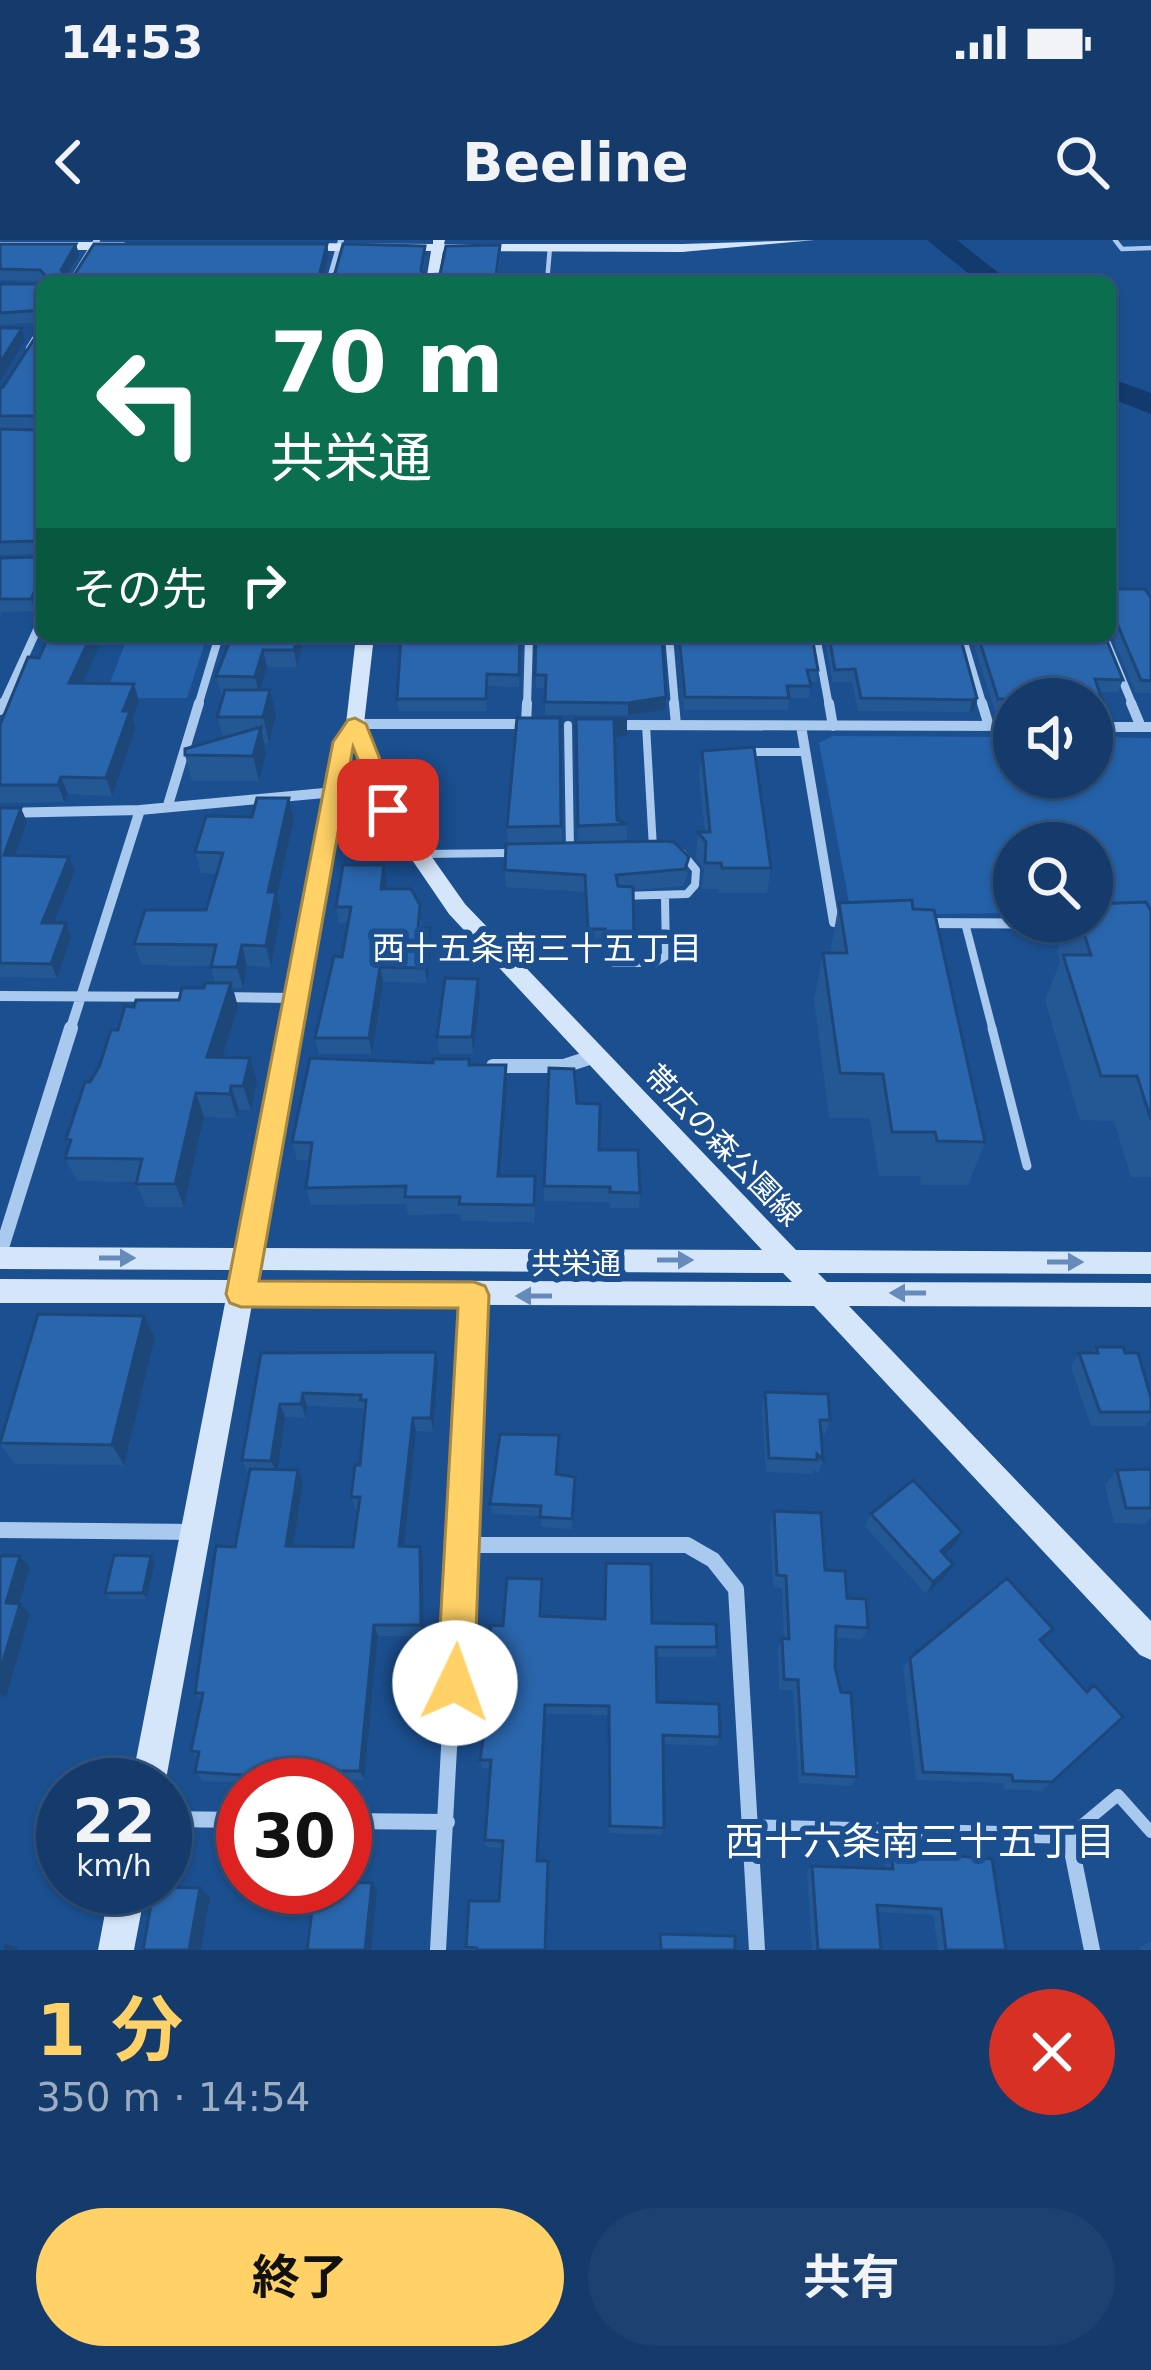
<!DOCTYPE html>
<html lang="ja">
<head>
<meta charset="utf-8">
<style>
  body { margin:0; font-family:"DejaVu Sans","Noto Sans JP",sans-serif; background:#1d4271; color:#f1f3f6; height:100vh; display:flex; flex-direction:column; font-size:45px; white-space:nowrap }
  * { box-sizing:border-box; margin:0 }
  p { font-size:39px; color:#9dadc1 }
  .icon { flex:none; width:66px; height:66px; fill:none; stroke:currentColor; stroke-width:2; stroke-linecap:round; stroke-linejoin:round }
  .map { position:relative; height:1710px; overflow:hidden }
  .drawer { display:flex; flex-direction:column; background:#143b6b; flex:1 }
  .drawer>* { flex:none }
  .guide { position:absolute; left:36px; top:36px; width:1080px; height:366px; border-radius:18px; box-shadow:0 3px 9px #0004,0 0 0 3px #33557e; background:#0b6e4f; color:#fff; overflow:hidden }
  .tools { position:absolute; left:993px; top:438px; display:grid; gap:24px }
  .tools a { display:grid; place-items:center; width:120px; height:120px; border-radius:50%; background:#143b6b; box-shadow:0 3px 9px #0004,0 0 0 3px #33557e; font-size:60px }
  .speed { position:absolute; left:36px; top:1518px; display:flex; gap:24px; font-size:60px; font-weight:700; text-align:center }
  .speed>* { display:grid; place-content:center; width:156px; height:156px; border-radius:50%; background:#143b6b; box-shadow:0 3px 9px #0004,0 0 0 3px #33557e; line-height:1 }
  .speed small { font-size:30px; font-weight:400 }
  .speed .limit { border:18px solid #d22; background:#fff; color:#111 }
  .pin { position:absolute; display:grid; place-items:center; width:102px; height:102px; color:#fff; margin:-51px; border-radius:24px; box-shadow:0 6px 18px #0006 }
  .me { position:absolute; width:132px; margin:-66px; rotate:3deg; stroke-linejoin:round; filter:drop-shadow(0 0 9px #0008) }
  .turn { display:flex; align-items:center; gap:42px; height:252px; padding:0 36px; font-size:54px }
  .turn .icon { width:156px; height:156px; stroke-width:2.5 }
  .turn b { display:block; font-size:84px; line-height:102px }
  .then { display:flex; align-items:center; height:114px; padding:0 36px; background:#0003; gap:24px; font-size:45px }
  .round { display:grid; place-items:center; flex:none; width:126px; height:126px; border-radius:63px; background:#1d4271 }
  .headline { display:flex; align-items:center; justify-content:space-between; height:204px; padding:0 36px }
  h1 { font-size:72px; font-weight:700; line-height:90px; color:#ffd166 }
  .primary-button { display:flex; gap:24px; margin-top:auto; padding:24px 36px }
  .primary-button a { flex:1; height:138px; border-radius:72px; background:#ffd166; color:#111; font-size:48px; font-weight:700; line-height:138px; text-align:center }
  .primary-button a+a { background:#1d4271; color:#f1f3f6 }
  .status { display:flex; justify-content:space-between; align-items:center; height:84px; padding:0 60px; background:#143b6b; direction:ltr }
  .status svg { height:33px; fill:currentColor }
  header { display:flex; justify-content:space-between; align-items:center; height:156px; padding:0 36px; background:#143b6b; font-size:54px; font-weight:700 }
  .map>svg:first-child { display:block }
  .green { fill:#2461a8 }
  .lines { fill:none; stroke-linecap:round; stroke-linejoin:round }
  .river { fill:#123a6d; fill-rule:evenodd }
  .lane-far3 { stroke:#a9c9ee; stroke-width:4.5 }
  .lane-far2 { stroke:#a9c9ee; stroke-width:8 }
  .lane-far1 { stroke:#a9c9ee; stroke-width:9 }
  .lane { stroke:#a9c9ee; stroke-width:12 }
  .street-far4 { stroke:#a9c9ee; stroke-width:6 }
  .street-far3 { stroke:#a9c9ee; stroke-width:8 }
  .street-far2 { stroke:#a9c9ee; stroke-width:10 }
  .street-far1 { stroke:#a9c9ee; stroke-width:14 }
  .street { stroke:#a9c9ee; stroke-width:16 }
  .secondary { fill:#d6e6fa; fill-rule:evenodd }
  .wall { fill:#245895; fill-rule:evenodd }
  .shaded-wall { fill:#1d4779 }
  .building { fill:#2a66ad; stroke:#1d4779; stroke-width:3 }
  .oneway { fill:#668bba }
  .route { fill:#ffd166; stroke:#a68842; stroke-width:3 }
  .labels { text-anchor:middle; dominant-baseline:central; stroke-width:12; stroke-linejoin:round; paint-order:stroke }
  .street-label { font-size:30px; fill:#fff; stroke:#1b4f8f }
  .neighbourhood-label { font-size:33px; fill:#fff; stroke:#1b4f8f }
  .near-neighbourhood-label { font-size:39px; fill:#fff; stroke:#1b4f8f }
</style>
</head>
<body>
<div class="status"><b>14:53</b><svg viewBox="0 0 49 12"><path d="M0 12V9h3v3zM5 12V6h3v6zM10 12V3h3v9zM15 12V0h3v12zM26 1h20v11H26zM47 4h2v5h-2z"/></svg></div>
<header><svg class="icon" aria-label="back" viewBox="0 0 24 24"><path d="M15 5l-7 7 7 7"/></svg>Beeline<svg class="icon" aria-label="search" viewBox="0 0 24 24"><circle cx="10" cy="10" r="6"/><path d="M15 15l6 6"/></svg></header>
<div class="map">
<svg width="1151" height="1710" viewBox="0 0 1151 1710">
  <rect width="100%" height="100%" fill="#1b4f8f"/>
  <path class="green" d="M128,396H207L187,458H104Z
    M833,496L1014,497V537H1092V497L1151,498V671L1092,672V603H1014V673L868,675L849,662L819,503Z"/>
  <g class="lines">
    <path class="river" d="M927,0H957L1010,42H979Z
      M1110,138L1151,153V174L1110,158Z"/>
    <path class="lane-far3" d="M1115,0L1122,9L1151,8
      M547,42L550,7"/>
    <path class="lane-far2" d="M568,485L570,611
      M646,485L653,608
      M747,512H805
      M419,614L516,613
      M622,656L687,654L695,645L696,630L682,613
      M965,683L993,791
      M614,723H654L666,716L665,658"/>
    <path class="lane-far1" d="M992,788L1027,926"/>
    <path class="lane" d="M1069,1596L1118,1555L1151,1592"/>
    <path class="street-far4" d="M71,42L97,0
      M329,42L341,0
      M29,108L42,87"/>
    <path class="street-far3" d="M669,396L675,466
      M816,396L829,466
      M962,396L983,466
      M1104,396L1133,466
      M2,466L42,379
      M198,466L219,396
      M527,466L529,396"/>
    <path class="street-far2" d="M674,463L676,485
      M829,463L833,486
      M982,463L989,486
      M1131,463L1141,487
      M0,470L3,463
      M355,484H528
      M526,484L527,463
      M614,485L1014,486
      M801,486L834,682H849
      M1092,487H1151
      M168,565L199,463
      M140,570L335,552
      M0,573L140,570L70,791
      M924,683L1083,684
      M0,756L193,757
      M220,757L295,758"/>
    <path class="street-far1" d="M493,826H564L592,817
      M0,1014L71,788
      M466,1199L474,1055"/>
    <path class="street" d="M0,1290L195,1292
      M463,1305H687L713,1320L736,1349L757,1710
      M165,1579L243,1580
      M345,1581L447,1582
      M748,1587L1069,1596L1092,1710
      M438,1710L466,1196"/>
    <path class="secondary" d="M433,0H445L444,4H682L815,0L682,12L443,11L438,42H426L431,11H296L290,7L296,3L433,4Z
      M0,2H124L130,6L124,10H0Z
      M356,396H374L364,484L398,569L465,664L796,1010L1151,1012V1034L818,1033L827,1042L1151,1043V1067L849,1066L1151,1381V1420L1140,1415L814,1066L252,1064L165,1545H131L225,1063H0V1039L229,1040L231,1030L0,1029V1007L235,1008L334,502L346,484ZM352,502L378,570L449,674L762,1010L262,1008ZM257,1030L783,1033L792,1042L256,1040Z
      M110,1647H146L134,1710H98Z"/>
  </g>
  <path class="wall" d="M0,4H76L79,15L67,38L329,15L324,35L328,38L426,16L423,33L425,35L440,34L500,5L501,16L497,42H42V82L0,85V44H39L42,41L0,40Z
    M42,87V356L35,371L2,372L0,377V318L39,317L42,314L0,315V189L39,190L42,188H0V148L3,147Z
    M1110,349L1151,358V453H1136L1110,392Z
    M49,396H122L120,402H101L82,444H134L139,461L133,478L136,488L112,556L68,554L64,562L0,563V485L39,418Z
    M232,396H305L297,427H267L260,450L276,476L269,503H264L266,513L259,541H192L185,515L223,498L217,477L224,454H221L216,436Z
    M521,396L519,447L488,446L486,471H399L397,459Z
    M536,396L665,470L628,475H545V448H536Z
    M677,396H812L818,430L816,442H810L809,458H789L788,470H684Z
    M824,396H960L977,458L974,471L969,472L858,471L852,442H833Z
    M971,396H1105L1123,440L1118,452H1100L1103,462L1099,475L1092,474V459H1014V472L995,471Z
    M560,478L562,602L508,603L507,587Z
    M576,479H627V495L615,498L617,580L627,584V600L578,602Z
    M702,511L771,628L767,653H719L718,649H702L704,628L696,618L698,592H705L699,536Z
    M289,558L294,580L277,655L281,673L271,727L247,726L243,748H233L238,767L222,817L257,842L251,870H239L237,878L204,877L184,967H146L136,942L77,941L65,918L69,906L66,899L90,842L118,790L134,767L179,760L215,743L211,726L142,725L134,704L206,670L217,634L201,633L195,612L252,577Z
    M0,568L27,582L15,615L75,631L54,683L71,698L57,738L0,737Z
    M664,601L688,633L683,646L633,650V715H604V706H588L585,652L506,647L505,630Z
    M384,625L386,649L422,681V688L432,704L427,743L383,742L372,814H319L315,798L342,717L348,683H339L336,667Z
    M839,663L913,669L985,902L968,945H921L920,936H879L870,878H829L814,759L823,713H830Z
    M1149,671H1151V937H1131L1114,881L1080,880L1045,760L1060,722L1057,711L1068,681H1092Z
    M478,739L480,756L473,814H439L437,797Z
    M469,819L470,825H506L507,843L501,936L536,954L534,982L461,981L460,974L408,975L406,964L311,965L306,948L310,920H297L292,902L433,823Z
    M577,863L599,910L640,953L639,968H610V962L544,961V946Z
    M155,1098L124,1225L15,1224L0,1204Z
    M1096,1107L1125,1113L1151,1158V1178L1145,1186H1091L1071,1127L1079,1113H1092Z
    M261,1113L438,1126L433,1192L416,1191L404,1306L420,1307L423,1319L424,1396H378L364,1540L289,1539V1544H264L203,1541L195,1532L197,1518L191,1511L201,1461L195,1453L235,1307L248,1233L242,1220ZM307,1166L362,1168L364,1174L360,1225L351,1257L355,1270H358L353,1307L293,1306L303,1243L298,1230H277L285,1177L306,1178Z
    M765,1152L830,1180L825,1194H821L823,1220L818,1234L814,1229L813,1234L766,1232L762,1166Z
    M559,1195L557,1234L575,1237L572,1289L541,1287V1276L492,1274L490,1264Z
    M1151,1229V1277L1145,1284L1114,1283L1105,1245L1117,1230Z
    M774,1271L847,1358L868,1388L862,1399L836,1398L835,1427L857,1537L851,1546L799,1543L793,1450H779L778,1409L782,1398H784L782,1348L773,1347L770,1284Z
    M871,1274L962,1292L955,1305L944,1314L946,1336L926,1354L865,1286Z
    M155,1322L147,1359H110L105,1353Z
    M543,1350L542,1376L652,1383L717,1407L715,1417H656L657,1462L720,1497L717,1506L663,1504L664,1588L662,1595L609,1593L608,1475L546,1474L538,1621L545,1710H467L466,1707L499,1661L503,1608L486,1607L485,1600L490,1529L482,1528L480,1520L488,1461L483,1460L481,1451L503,1386Z
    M1041,1401L1087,1452L1123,1477L1042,1551L1004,1549L1003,1543L916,1540L903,1428L910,1418Z
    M891,1610L1006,1710H938L933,1675L878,1672L881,1710H812L807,1633L812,1626L885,1629L884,1617Z
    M1151,1702V1710H1140V1707Z"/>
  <path class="shaded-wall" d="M76,4L79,15L64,41L61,30Z
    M327,4L329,15L322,42L320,32Z
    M22,88L25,100L0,141V123Z
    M42,333V356L35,371L31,359Z
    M91,396H100L101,402L75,460L69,443Z
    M298,396H305L297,427L294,410Z
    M263,410L267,427L259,454L255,437Z
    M134,444L139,461L133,478L136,488L112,556L106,538L123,471Z
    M270,450L276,476L269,503L263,477Z
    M666,457L665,470L628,475V463Z
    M977,458L974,471L969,472L972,460Z
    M627,479V495L614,498V482Z
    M261,487L266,513L259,541L253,516Z
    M61,537L68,554L64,562L58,545Z
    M289,558L294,580L277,655L281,673L271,727L266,706L268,652Z
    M21,568L27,582L10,629L4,615Z
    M69,617L75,631L48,697L42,683Z
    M384,625L387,641L384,665L381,649Z
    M66,683L71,698L57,738L51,724Z
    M430,688L432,704L427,743L425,728Z
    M242,705L247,726L243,748L237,727Z
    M380,727L383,742L372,814L369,798Z
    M478,739L480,756L473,814L472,797Z
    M231,743L238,767L215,841L207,817Z
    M250,818L257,842L251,870L243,846Z
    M506,825L507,843L499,953L498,936Z
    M231,846L239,870L237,878L230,854Z
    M196,853L204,877L184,967L175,944Z
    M144,1076L155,1098L124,1225L112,1205Z
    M436,1112L438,1126L433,1192L431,1178Z
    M303,1153L307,1166L306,1178L301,1164Z
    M280,1164L285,1177L277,1234L271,1221Z
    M413,1178L416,1191L403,1318L399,1306Z
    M298,1230L303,1243L291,1318L286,1306Z
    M962,1292L955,1305L934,1323L941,1311Z
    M420,1307L423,1319L424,1396L421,1385Z
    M20,1316L30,1327L16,1374L6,1363Z
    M151,1316L155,1322L147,1359L143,1353Z
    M953,1324L946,1336L926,1354L933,1342Z
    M20,1364L30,1374L6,1458L0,1453V1431Z
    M374,1385L378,1396L364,1540L360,1531Z
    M372,1643L377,1651L371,1710H365Z
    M200,1648L210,1656L201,1710H189Z
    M5,1703L18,1708V1710H3Z"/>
  <path class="building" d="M0,4H76L61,30L67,38L74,35L94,4H327L320,32L328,38L335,33L343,4L425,6L421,30L425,35L440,34L446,6L500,5L496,36L410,35L408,42H42V70L0,73V44H39L46,36L40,30L0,29Z
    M42,87V179L38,176H0V148L3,147Z
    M0,88H22L0,123Z
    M42,187V305L38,301L0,302V189L39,190Z
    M42,314V333L31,359H0V318L39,317Z
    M1110,349H1145L1151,358V441L1141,440L1116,381L1110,377Z
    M49,396H91L69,443L134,444L123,471H130L106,538L61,537L58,545H0V485L28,417L39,418Z
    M232,396H298L294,410H263L255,437L216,436Z
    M401,396H520L519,435L487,434L486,459H397Z
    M536,396H662L666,457L628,463L545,462L546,435H535Z
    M679,396H812L818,430H807L811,446H787L789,458L685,457Z
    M829,396H960L977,458L972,460L861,458L855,429L835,430Z
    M978,396H1105L1123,440L1095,439L1103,462H1092V459H998Z
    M225,450H270L263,477H217Z
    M517,478H560L561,586L507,587Z
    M576,479H627L614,482L617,580L627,584L578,586Z
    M261,487L253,516L185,515V509Z
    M754,507L771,628H722L721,623H705L706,602L698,592H710L702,511Z
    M257,558H289L268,652H276L266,706L242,705L237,727H211L216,705L134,704L145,670H206L223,613L195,612L206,576L252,577Z
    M0,568H21L4,615L69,617L42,683H66L51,724L0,723Z
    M664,601L674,602L689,617L685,629L616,635L618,646L633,647L634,698L605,699V689H588L585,635L505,630L506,604Z
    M343,625H384L381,649H411L420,665L418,688H430L425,728L380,727L369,798H315L334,716L342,717L351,667H336Z
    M912,660L913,669L934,670L985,902L937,901L935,892H892L883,834L840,833L823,713H847L839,663Z
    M1146,662L1151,671V880L1137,836H1101L1063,715H1091L1080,681H1092V664Z
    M445,738L478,739L472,797H437Z
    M205,743H231L207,817L250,818L243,846H231L230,854L196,853L175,944H136L142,919L65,918L71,900L66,899L85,842H90L99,827L111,790H118L125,766L134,767L136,760H179L182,748H204Z
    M310,818L433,823V819H469V825H506L498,936H535L534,965L459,964L460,957H405L406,946L306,948L312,903L292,902Z
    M549,828L574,829L577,863L600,864L599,910H638L640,953L610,952V947L544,946Z
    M38,1074L144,1076L112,1205L0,1203Z
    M1096,1107H1123L1125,1113H1138L1151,1158V1172H1100L1079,1113H1098Z
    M436,1112L431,1178H413L399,1306L420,1307L421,1385H374L360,1531H283V1535L258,1536L195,1532L199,1512L191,1511L203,1453H195L216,1306L235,1307L250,1229L298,1230L286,1306L353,1307L360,1257H351L355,1225H360L366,1160H360L361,1155L303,1153L301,1164H280L271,1221L242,1220L261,1113Z
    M765,1152L828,1154L830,1180H820L823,1220L817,1214V1220L769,1218Z
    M500,1194L559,1195L556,1234L575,1237L572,1279L540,1277L541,1266L490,1264Z
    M1151,1229V1268H1126L1117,1230Z
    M913,1240L962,1292L941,1311L953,1324L933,1342L871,1274Z
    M774,1271L821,1273L825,1330L845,1331L847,1358L866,1359L868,1388L836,1386L835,1427L841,1452L851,1453L857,1537L803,1534L798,1440L784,1439L782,1398L789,1399L786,1336L777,1335Z
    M114,1315L151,1316L143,1353H105Z
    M0,1316H20L6,1363L20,1364L0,1431Z
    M606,1323L651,1324L652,1383L716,1384L717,1407H656L657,1462L719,1464L720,1497L663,1495L664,1588L610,1586L609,1466L545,1465L537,1621H548L545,1710H477V1708L466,1707L469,1661H499L503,1601L485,1600L491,1520H480L490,1451H481L491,1385L503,1386L507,1338L542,1339L540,1376L605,1379Z
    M1007,1338L1053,1389L1040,1400L1087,1452L1094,1445L1123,1477L1052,1542L1013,1541L1012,1535L923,1532L910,1418Z
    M891,1610L992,1619L1006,1710H946L941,1669L877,1665L881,1710H818L812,1626L893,1629Z
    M345,1642L372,1643L365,1710H307L315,1647H345Z
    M154,1647L200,1648L189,1710H143Z
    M660,1694L735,1696V1710H661Z"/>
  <defs><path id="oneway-solid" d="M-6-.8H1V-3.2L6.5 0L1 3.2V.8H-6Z" transform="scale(3)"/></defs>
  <g class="oneway">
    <use href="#oneway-solid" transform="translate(117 1018)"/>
    <use href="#oneway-solid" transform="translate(675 1020)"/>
    <use href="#oneway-solid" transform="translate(1065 1022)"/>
    <use href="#oneway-solid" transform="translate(908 1053) rotate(180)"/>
    <use href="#oneway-solid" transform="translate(534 1056) rotate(-180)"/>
  </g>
  <path class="route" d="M355,478L366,484L400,570L396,575H381L353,507L259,1041L474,1042L485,1046L489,1055L474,1443L468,1456L455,1462L442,1456L437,1443L458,1068L241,1067L230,1063L226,1054L333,502L348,480Z"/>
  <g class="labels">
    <g class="street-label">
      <text transform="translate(723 905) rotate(46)">帯広の森公園線</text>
      <text x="576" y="1023">共栄通</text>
    </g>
    <g class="neighbourhood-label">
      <text x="537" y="708">西十五条南三十五丁目</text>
    </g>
    <g class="near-neighbourhood-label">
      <text x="920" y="1601">西十六条南三十五丁目</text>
    </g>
  </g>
</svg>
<div class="tools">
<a><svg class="icon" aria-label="sound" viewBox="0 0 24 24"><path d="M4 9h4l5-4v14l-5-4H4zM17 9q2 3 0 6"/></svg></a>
<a><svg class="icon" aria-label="search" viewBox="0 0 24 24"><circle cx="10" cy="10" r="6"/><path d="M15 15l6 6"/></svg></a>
</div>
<div class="speed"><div>22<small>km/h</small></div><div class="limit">30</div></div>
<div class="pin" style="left:388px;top:570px;background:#d93025"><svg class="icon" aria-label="arrive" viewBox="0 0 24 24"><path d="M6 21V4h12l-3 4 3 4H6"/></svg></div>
<svg class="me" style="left:455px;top:1443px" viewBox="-20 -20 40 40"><circle r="19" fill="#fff"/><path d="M0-13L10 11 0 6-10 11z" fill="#ffd166"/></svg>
<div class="guide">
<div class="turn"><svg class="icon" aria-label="left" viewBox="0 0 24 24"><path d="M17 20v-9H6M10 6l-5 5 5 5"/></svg><div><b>70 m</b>共栄通</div></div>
<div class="then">その先<svg class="icon" aria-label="right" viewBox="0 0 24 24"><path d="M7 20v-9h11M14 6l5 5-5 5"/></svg></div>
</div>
</div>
<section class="drawer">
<div class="headline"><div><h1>1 分</h1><p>350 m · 14:54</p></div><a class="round" style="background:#d93025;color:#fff"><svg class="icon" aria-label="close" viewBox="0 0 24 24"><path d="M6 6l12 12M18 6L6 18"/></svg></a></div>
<div class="primary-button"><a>終了</a><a>共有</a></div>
</section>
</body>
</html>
